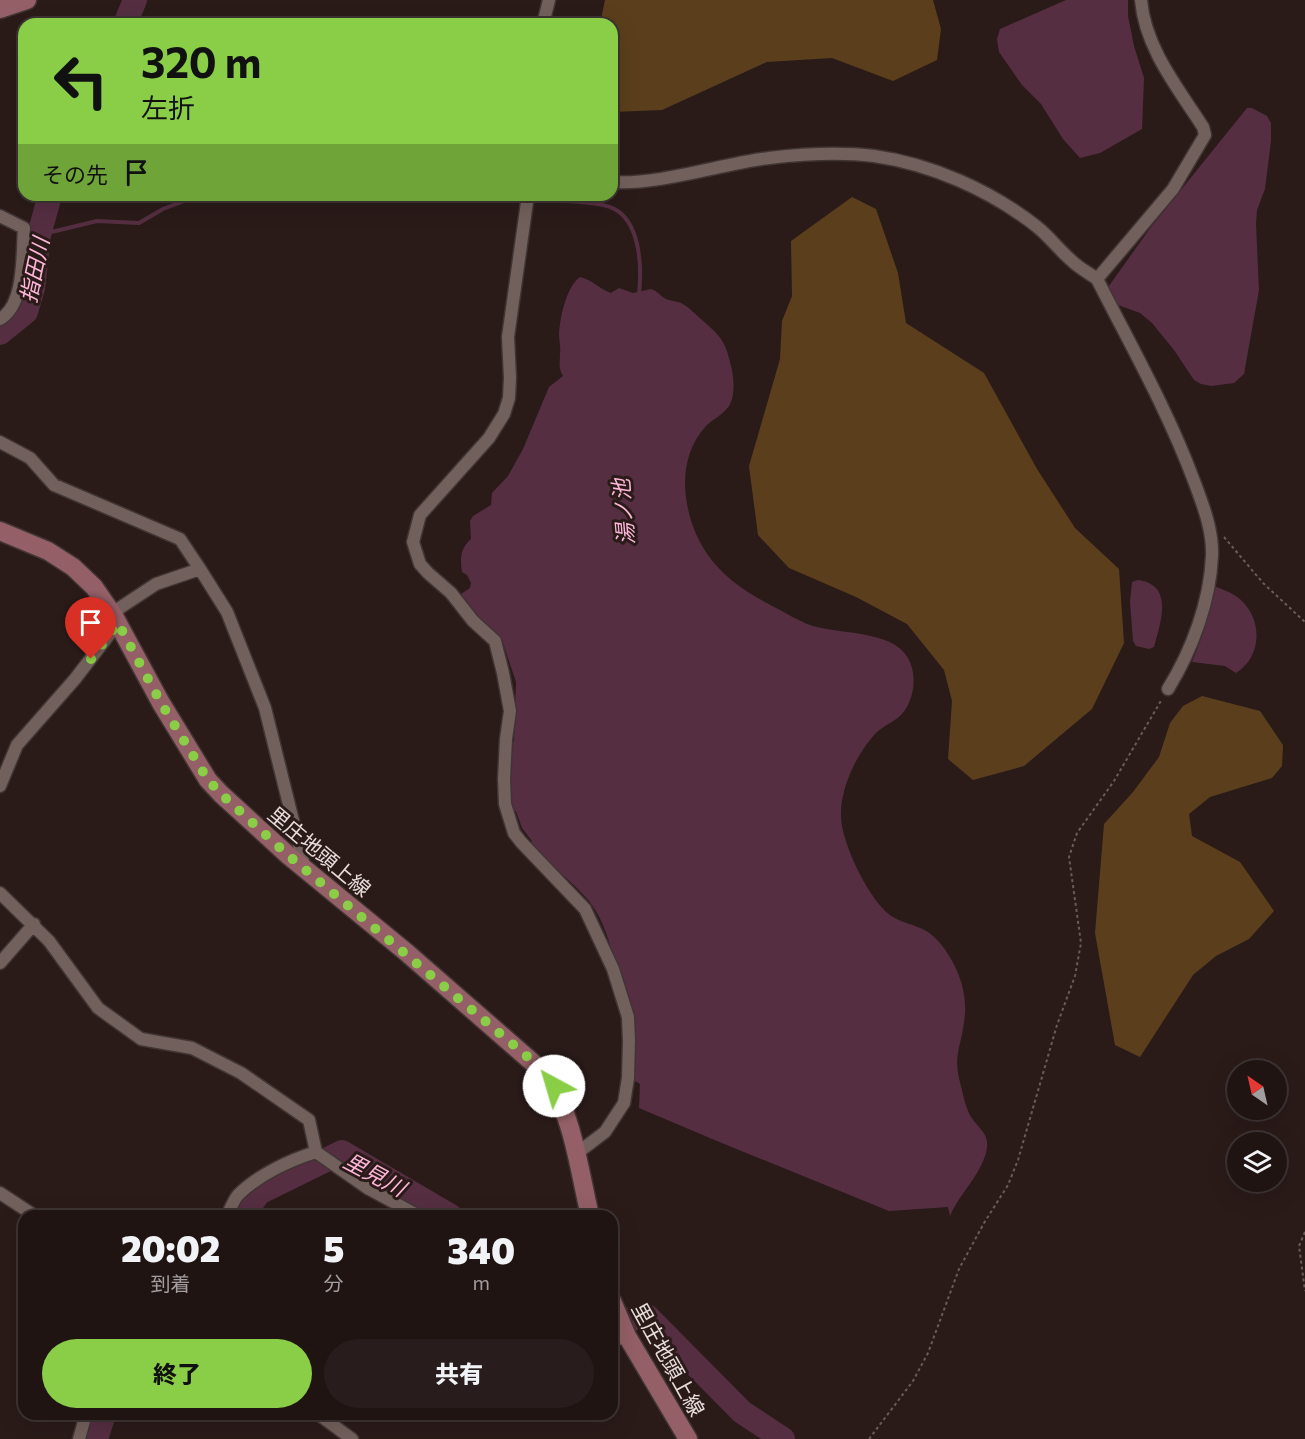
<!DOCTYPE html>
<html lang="ja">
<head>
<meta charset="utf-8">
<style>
  body { margin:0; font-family:Commissioner,"Noto Sans JP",sans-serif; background:#281d1c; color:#f1f3f6; height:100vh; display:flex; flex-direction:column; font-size:22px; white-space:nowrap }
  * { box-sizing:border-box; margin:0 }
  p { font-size:20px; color:#a29ea0 }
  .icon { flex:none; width:33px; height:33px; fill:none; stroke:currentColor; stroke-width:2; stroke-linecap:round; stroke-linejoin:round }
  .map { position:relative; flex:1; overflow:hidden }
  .drawer { position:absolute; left:18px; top:1210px; width:600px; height:210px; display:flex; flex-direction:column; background:#201413; border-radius:18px; box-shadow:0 6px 24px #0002,0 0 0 2px #3d3333 }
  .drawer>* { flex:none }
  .hud { position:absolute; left:18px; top:18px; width:600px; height:183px; border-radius:18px; box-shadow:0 6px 24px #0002,0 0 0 2px #3d3333; background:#8ace47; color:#111; overflow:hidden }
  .needle { width:39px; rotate:326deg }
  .buttons { position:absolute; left:1227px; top:1060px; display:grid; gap:12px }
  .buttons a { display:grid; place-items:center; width:60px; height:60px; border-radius:50%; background:#201413; box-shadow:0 6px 24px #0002,0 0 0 2px #3d3333; font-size:30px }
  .pin { position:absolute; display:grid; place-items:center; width:51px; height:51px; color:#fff; margin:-62px -26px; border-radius:50% 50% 50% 0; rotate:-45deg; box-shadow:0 0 6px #0007 }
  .pin .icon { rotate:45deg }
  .me { position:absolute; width:66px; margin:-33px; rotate:321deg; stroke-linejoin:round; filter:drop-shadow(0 0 4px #0008) }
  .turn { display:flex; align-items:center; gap:21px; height:126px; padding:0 24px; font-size:27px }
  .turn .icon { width:78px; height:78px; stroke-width:2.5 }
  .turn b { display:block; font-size:42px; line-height:51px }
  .then { display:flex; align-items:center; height:57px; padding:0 24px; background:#0003; gap:12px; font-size:22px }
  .eta { display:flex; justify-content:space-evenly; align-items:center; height:102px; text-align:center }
  .eta b { font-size:36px; font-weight:800; line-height:42px }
  .primary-button { display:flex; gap:12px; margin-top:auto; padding:12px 24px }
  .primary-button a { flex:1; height:69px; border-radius:36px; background:#8ace47; color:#111; font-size:24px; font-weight:800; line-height:69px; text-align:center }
  .primary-button a+a { background:#281d1c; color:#f1f3f6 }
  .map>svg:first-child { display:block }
  .forest { fill:#5b3f1c }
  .water { fill:#552e42 }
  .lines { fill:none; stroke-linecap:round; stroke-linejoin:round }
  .stream { stroke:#552e42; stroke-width:4 }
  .river { stroke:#552e42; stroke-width:24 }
  .minor-casing { stroke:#413534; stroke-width:15 }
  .secondary-casing { stroke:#413534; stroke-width:21 }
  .path { stroke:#695c5a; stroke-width:2; stroke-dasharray:3 3; stroke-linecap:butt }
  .minor { stroke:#72605c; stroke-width:12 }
  .secondary { stroke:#945f66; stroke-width:18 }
  .route { stroke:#8ace47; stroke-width:10; stroke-dasharray:0 18 }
  .labels { text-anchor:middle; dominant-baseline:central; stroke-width:6; stroke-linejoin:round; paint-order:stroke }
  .street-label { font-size:21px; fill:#e7dddb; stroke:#2a1b19 }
  .water-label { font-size:22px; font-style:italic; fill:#fdb5d9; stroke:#2a1b19 }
</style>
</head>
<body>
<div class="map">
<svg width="1305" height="1439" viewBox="0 0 1305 1439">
  <rect width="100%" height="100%" fill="#2a1b19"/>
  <path class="forest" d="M605,0H933L941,29L937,60L893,81L832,58L767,62L662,110L613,112L612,24H600Z
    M852,197L876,209L898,273L906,323L984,373L1037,469L1075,528L1119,569L1124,643L1092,709L1024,766L973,780L948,759L952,701L944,670L907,624L856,597L789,568L758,535L749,466L780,359L782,321L792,296L791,241Z
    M1202,696L1260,711L1283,745L1282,766L1272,778L1210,797L1189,814L1192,836L1240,862L1274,911L1249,939L1216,956L1193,975L1140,1057L1115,1045L1095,933L1104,824L1133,792L1159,757L1170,723L1183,706Z"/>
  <path class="water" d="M1066,0H1128V16L1134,46L1144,78L1142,129L1100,153L1080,158L1063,139L1041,104L1022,85L999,52L997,39L1000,29Z
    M1247,108H1252L1267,116L1271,123V141L1265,189L1257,210L1256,224L1259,290L1244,374L1234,383L1211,386L1201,384L1194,380L1174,350L1152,323L1140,313L1118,305L1106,290L1151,227Z
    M580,277C593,280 599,289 611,293L619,288L633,293L651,289C658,291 660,296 666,299C671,301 678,301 683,304C690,308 696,315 702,320C723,338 726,343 732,370C734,381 735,396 729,406C724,414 713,419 706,426C680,454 681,495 694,529C710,570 742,591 780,610C789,615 798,620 807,624C836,635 892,629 908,658C918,675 914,702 901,715C894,722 883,726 876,733C857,753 840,788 841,816C841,842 870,903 893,917C910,927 924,924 940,943C958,965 969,994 964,1022C961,1047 953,1056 960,1082C963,1093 965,1107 971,1117C978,1128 989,1133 987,1148C983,1173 959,1194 950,1216L948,1207L889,1211L717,1141L639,1108L640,1084L635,1081V1066L630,1064C623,1018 619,938 589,901C572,881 548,863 529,845L532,841L522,828L516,811L510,812L508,746L514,741L516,682L502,640L467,606L461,594L470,588L471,583L467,575L462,572C460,558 460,549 471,539L470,521L473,516L491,505L492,493L508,476L523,449L549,387L563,376C558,367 560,364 560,353C561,347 559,341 559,334C560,318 566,287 580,277Z
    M1138,580C1175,585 1160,624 1154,647L1149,649L1136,646L1133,641L1130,602L1132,582Z
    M1214,586C1224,590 1236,594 1243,602C1263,623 1261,657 1236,673L1225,666L1192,662L1202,636L1210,587Z"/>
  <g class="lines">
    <path class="stream" d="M529,197C553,202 579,200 603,205C641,212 642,265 639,295
      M39,235L97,221L139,223L163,209L200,195"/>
    <path class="river" d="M125,24L135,0
      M0,333L26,312L33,288L39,235L50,195
      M243,1216L259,1193L342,1152L451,1216
      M612,1323L647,1316L742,1412L783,1439
      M96,1439L104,1414"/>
    <g class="minor-casing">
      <path id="minor" d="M543,24L549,0
        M612,182C660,185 721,164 769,158C803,154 840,152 874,156C931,164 990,190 1036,226C1049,236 1059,250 1072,261C1079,268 1089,273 1097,279C1131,346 1168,411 1194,481C1203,505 1213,530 1212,556C1210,602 1192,650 1168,689
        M528,195L508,337L510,378L509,398L504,414L489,438L420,515L413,542L420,564L428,573L451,593L473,621L495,641L503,673L510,711L506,739L504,779L505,804L514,833L521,842L585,909L613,969L628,1017L629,1041L628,1078L624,1103L605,1132L576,1154
        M0,216L24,228C22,255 25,305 0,319
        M1097,279L1173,189L1205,135L1203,127C1178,88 1145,48 1141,0
        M0,442L30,458L54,485L180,539L200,569L156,584L112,613
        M200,569L227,612L265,708L305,869
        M0,786L17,745L75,679L118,623
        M0,893L49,941L98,1008L141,1039L192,1048L241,1073L309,1120L316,1152L369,1189L419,1216
        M0,963L34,924
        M0,1193L35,1216
        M227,1216C230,1210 233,1201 238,1195C258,1175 290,1160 316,1152
        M612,1341L627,1336
        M318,1414L352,1439
        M79,1439L86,1414"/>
    </g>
    <g class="secondary-casing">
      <path id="secondary" d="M0,9L27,0
        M0,531L48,551L73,567L94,587L114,616L161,703L208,780L221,794L289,856L406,952L547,1075C573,1117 579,1169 590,1216
        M612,1301L627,1336L688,1439"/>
    </g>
    <path class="path" d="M1224,537L1263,583L1305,622
      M1305,1232L1299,1246L1305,1291
      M869,1439L913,1381L928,1353L959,1269L984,1223L1008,1185L1018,1160L1057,1025L1075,976L1081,943L1069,857L1077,833L1114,781L1162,699"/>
    <use href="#minor" class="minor"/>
    <use href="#secondary" class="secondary"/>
  </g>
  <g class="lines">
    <path class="route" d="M91,659L118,623L161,703L208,780L221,794L289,856L535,1063L547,1075L554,1086"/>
  </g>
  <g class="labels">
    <g class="street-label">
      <text transform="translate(320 851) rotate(40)">里庄地頭上線</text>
      <text transform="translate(669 1359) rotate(61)">里庄地頭上線</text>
    </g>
    <g class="water-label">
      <text transform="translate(34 270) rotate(-78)">指田川</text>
      <text transform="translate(623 512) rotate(-95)">湯ノ池</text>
      <text transform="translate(375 1174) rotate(28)">里見川</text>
    </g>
  </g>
</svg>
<div class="buttons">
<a><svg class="needle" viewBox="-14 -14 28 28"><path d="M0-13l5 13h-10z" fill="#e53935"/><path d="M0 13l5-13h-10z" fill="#a29ea0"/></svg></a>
<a><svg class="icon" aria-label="layers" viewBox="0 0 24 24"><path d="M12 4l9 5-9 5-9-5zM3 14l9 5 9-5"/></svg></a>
</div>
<div class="pin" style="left:91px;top:659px;background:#d93025"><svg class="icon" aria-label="arrive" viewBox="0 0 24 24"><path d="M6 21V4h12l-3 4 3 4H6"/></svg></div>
<svg class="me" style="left:554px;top:1086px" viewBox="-20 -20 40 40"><circle r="19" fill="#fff"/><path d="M0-13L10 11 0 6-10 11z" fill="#8ace47"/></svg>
<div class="hud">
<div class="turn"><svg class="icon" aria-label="left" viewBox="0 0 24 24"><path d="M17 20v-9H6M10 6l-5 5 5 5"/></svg><div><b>320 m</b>左折</div></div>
<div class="then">その先<svg class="icon" aria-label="arrive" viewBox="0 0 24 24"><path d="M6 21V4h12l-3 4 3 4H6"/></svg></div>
</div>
<section class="drawer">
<div class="eta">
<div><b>20:02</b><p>到着</p></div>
<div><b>5</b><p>分</p></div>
<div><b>340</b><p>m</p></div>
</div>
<div class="primary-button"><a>終了</a><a>共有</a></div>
</section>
</div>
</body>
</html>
